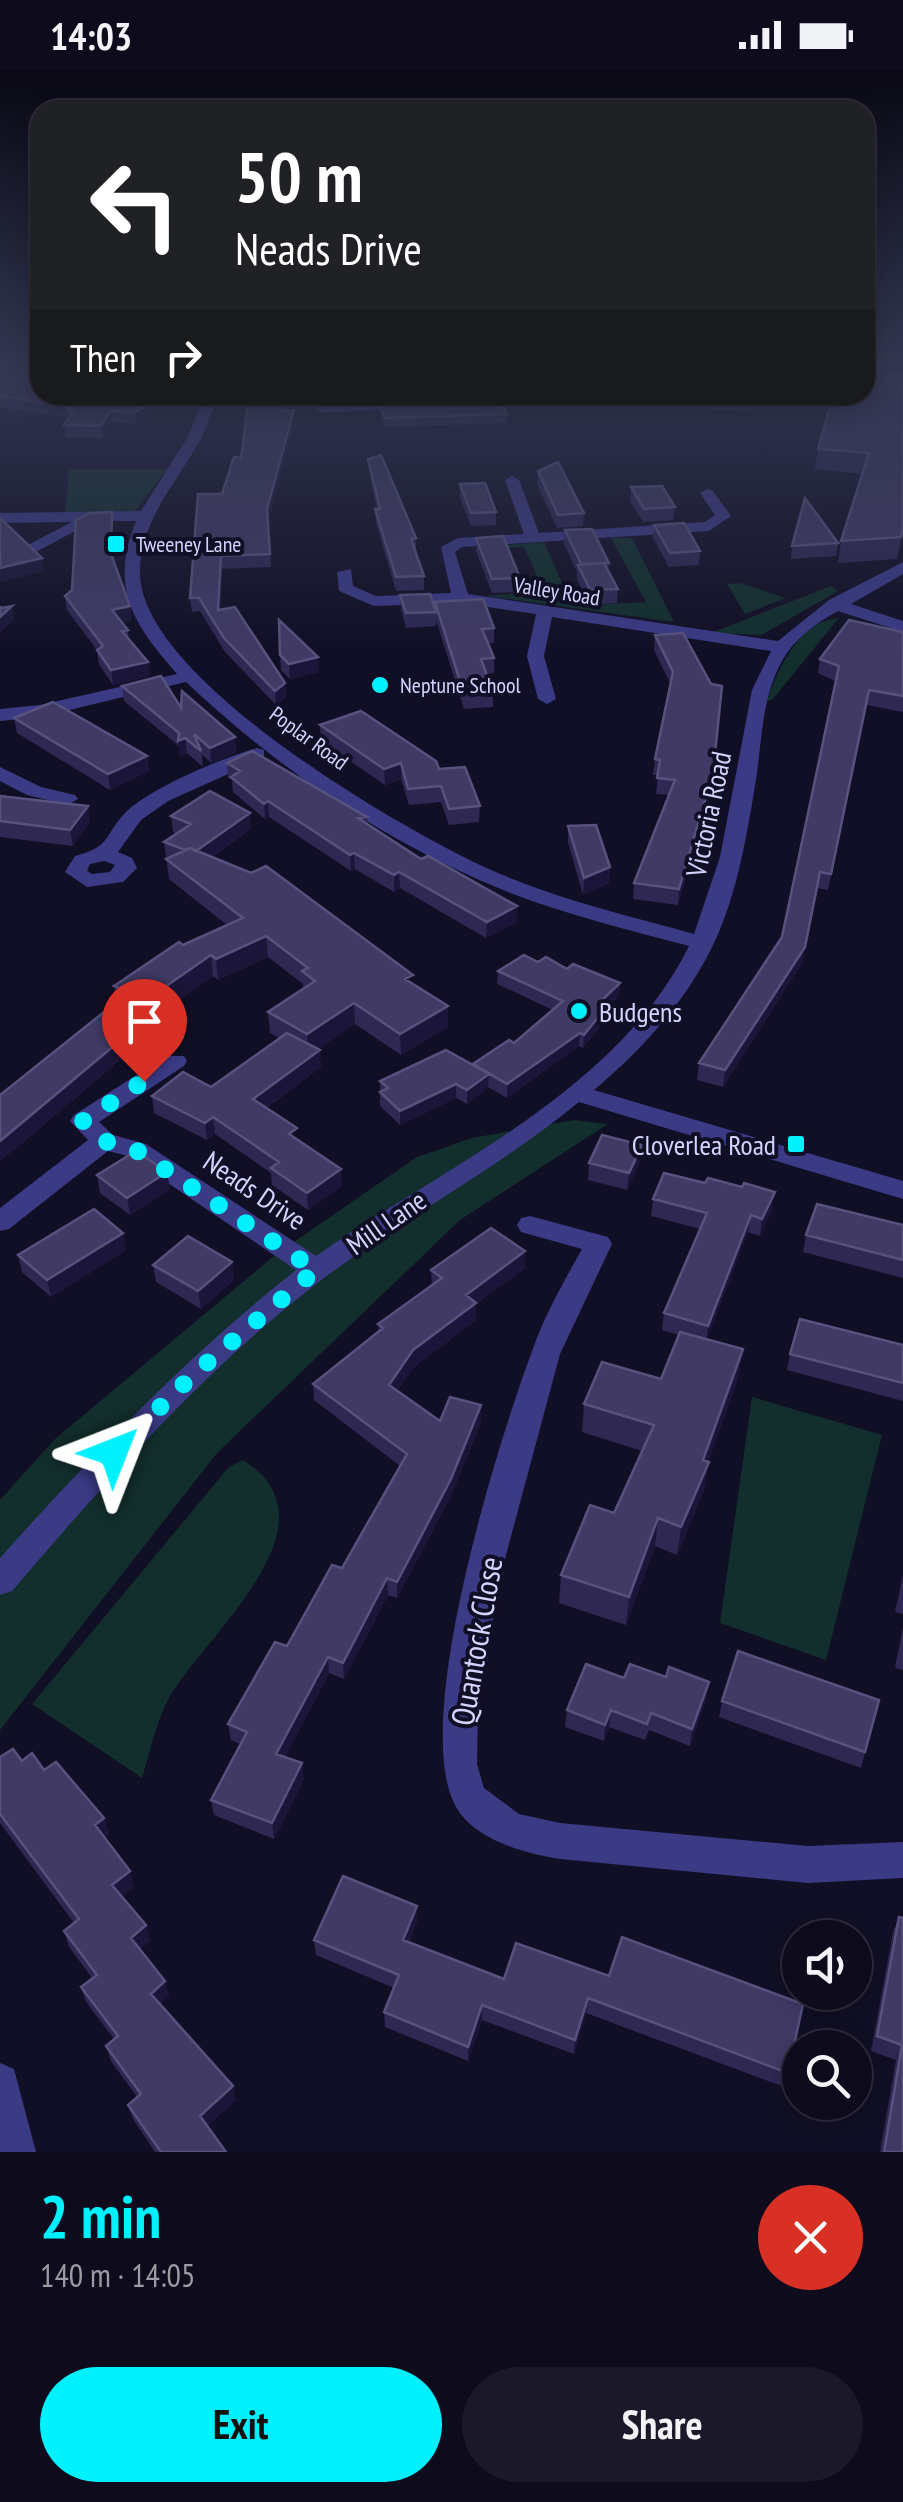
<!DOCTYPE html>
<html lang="en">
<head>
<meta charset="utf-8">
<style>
  body { margin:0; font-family:"PT Sans Narrow",sans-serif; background:#1b1929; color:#f1f3f6; height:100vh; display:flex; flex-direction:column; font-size:38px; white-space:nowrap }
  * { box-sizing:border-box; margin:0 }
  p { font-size:32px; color:#9a9ba3 }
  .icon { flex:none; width:55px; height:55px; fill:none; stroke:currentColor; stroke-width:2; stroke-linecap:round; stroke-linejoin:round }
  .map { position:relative; height:2082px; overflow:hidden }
  .sheet { display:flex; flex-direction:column; background:#0d0b1c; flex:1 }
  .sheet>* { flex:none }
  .top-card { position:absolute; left:30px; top:30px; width:845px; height:305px; border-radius:30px; box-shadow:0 5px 25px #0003,0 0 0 2px #2d2b3b; background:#202124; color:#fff; overflow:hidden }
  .tools { position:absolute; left:782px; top:1850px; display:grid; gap:20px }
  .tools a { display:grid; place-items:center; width:90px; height:90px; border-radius:50%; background:#0d0b1c; box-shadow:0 5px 25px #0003,0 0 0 2px #2d2b3b; font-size:50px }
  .pin { position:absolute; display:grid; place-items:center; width:85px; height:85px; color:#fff; margin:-102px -42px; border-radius:50% 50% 50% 0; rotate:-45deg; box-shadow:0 0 10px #0007 }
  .pin .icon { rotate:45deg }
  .me { position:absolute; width:110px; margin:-55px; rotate:45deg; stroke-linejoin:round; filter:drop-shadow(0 0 8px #0008) }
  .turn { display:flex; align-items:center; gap:35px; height:210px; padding:0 40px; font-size:45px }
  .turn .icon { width:130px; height:130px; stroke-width:2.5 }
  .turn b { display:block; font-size:70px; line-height:85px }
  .then { display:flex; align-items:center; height:95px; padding:0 40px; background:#0003; gap:20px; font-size:38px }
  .round { display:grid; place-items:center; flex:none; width:105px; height:105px; border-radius:52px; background:#1b1929 }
  .overview { display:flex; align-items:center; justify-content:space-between; height:170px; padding:0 40px }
  h1 { font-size:60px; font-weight:700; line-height:75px; color:#00f1fe }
  .cta { display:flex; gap:20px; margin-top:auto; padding:20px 40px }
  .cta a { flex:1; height:115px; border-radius:60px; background:#00f1fe; color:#111; font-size:40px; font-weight:700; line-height:115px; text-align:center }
  .cta a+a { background:#1b1929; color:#f1f3f6 }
  .status { display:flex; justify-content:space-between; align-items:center; height:70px; padding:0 50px; background:#0d0b1c; direction:ltr }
  .status svg { height:28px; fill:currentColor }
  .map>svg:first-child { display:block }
  .green { fill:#122f2d }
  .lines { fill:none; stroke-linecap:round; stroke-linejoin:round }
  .minor { fill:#3a3a85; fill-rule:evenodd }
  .wall { fill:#2e2853 }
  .shaded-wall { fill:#1b1639 }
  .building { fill:#403a65; stroke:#57527e; stroke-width:2.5 }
  .route { stroke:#00f1fe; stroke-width:18; stroke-dasharray:0 32.4 }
  .poi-dot { fill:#00f1fe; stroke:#110f25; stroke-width:4 }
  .labels { text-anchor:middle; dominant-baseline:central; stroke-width:8; stroke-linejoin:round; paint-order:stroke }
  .far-poi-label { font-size:22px; fill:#d6d3ff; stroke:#110f25; text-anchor:start }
  .far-street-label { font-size:22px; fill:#d6d3ff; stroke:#110f25 }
  .street-label { font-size:28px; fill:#d6d3ff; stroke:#110f25 }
  .poi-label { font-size:28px; fill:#d6d3ff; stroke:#110f25; text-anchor:start }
  .near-street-label { font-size:32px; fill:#d6d3ff; stroke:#110f25 }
</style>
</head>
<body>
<div class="status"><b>14:03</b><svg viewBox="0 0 49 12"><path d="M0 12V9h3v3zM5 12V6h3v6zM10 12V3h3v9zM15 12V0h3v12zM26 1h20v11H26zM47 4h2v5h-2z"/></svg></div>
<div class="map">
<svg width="903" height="2082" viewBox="0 0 903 2082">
  <rect width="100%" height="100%" fill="#110f25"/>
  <path class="green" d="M69,399H167L135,441L65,442Z
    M611,468H632L674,552L486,526L544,521L524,477L471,478L544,472L572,536L646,532Z
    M740,513L786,528L745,544L727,514Z
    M831,516L838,521L761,565L711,563Z
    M839,548L772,630L767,631C778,598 800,550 839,548Z
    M574,1050L608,1054L460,1150L217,1383L0,1660V1430L55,1369L275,1185L417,1087L472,1068Z
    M752,1327L882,1365L826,1590L720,1553Z
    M243,1390C344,1453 204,1566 169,1628C156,1652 150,1682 142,1708L32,1634L229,1397Z"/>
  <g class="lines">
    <path class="minor" d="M865,301L903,304V312L865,309Z
      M205,325H219C212,341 207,359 198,374C174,416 139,453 140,504C142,609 402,760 491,800C556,829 626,845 694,864L720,787L752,620L771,581L552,547L544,586L556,629L547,634L538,629L527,586L536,544L461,533L374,536L339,521L337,502L351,499L353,516L376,526L451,523L441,477L458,468L524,464L505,410L512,406L519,410L539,463L705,452L715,445L700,423L707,419L712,420L731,446L709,461L462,477L455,482L468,524L778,571L829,530L903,492V504L851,534L903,551V562L838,541C816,553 794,569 782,591C763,625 762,665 757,703C748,759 738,823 714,873C688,929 642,980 594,1020L903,1111V1129L579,1032C500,1097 410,1144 328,1205C209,1294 109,1408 12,1521L0,1525V1488C92,1385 187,1286 296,1200L128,1086L108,1081L9,1159L0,1161V1138L88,1070L70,1051L74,1045L166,986H184L187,991L184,996L99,1052L113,1065L146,1074L316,1186C443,1097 616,1023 689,876C617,857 544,839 477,809C370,762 271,692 186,612L40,647L0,651V639L40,635L177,604C133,554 109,518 136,451H94L34,483L28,481V475L72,452L0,453V443L141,441L187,368Z
      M311,325H325L327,335L426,328L424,325H438L441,332L434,336L322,343L315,339Z
      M257,678L264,680V688L168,731L141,750L118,782L132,788L137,798L123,812L87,817L65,802L75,786C113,776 103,765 127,741C153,717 222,688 257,678ZM104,791L115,795L110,802L92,804L87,801L90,794Z
      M0,697L41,717L75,725L78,729L68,735L27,725L0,711Z
      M530,1146L608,1167L612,1174L560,1284L499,1511L478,1643L477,1694L484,1718L519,1744L560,1753L808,1776L903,1772V1808L808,1813L560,1789C525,1783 473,1770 455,1735C410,1649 501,1361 537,1268C549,1237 566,1208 582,1179L521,1162L517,1155L521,1148Z
      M0,1993L14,1999L36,2082H0Z"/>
  </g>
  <path class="wall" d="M0,291L40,325H182L137,354L111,352L102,368L66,367L64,355L68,348L0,337Z
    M865,291H887L881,298H870L869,307L903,461L897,489L838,493L841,471L862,404L815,399L818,379Z
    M249,325H286L284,340L295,352L268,451L271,497L222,499L220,539L285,613L286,627L276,635L225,582L200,541L192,542L190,528L222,424L241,388Z
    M545,325H643L642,337L545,334Z
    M686,325H753L751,341L696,339Z
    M434,330L507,344V353L384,357L380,343V333Z
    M368,389L416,468V482L424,506V520L396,521L376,453L375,439H377L369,402Z
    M538,401L584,443L583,456L557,458L537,414Z
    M460,414L496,442V455L471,456L460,428Z
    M631,417L675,437L673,450L643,452L630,431Z
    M113,455V490L130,536L131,551L122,552L128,560L129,569L148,592L150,606L113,615L99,594L97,580L67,540L65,526L72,520Z
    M654,455L700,481L699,495L669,497L653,468Z
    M565,460L609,493L608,501L618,519L617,533L589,535L577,509V502L564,474Z
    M476,468L520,508L519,522L492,523L476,481Z
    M838,473L836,486L791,489L792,476Z
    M400,525L435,538V532L494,558V573H488L494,588V603L486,604L493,622V637L464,639L436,550V556L406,558L401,539Z
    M903,562V642L867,635L828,820L817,818L802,893L723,1017L697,1010L699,993L782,867L835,611L818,603L820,589Z
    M683,563L712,719L678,835L633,829L634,813L669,725L656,724L658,705H653L655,689L671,615L654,580L655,565Z
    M280,585L319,602L290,609L281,600Z
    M122,616L181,638L237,682L211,693L202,684L203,697L187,683L180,687L179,676L124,631Z
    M14,648L147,686L149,701L110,720L17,663Z
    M320,655L439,699L480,736L479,752L449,755L441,732L409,735L401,709L385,715L321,671Z
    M227,693L367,747L368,754L421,789L517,836V852L486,868L400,818L394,822L355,799L351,801L269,747L265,749L233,722L232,710L228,708Z
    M0,726L90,751L73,776L0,767Z
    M171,746L251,759L212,787L413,914L448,957L401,985L355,954L318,979L321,997L266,1038L342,1116L308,1140L272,1115L271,1103L215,1064L207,1070L154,1043L152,1026L211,1017L279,968L270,963L268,942L303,919V914L268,887L218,910L213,906L153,949L154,961L14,1080L117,932L114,916L183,875L227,855L169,809L164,772L177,764L173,762Z
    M568,756L610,797L609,813L583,825L568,772Z
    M538,892L567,899L620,913L619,926L607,938L606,949L583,978L579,976L507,1028L488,1017L467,1034L456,1028L400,1055L380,1036V1011L473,995L514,973L553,940L497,914L498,901Z
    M642,1075L640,1092L627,1120L588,1110L589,1093Z
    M97,1105L170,1119L130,1145L100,1123Z
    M653,1129L772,1140L760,1166L748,1162L707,1269L738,1308L708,1392L704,1420L677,1485L655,1476L626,1555L559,1533L561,1505L614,1443L642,1381L582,1362L584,1334L661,1309L679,1265L662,1260L664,1243L700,1159L651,1146Z
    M903,1155V1208L803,1182L806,1165Z
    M126,1180L51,1227L22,1202L18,1185Z
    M232,1192L234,1210L201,1239L156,1212L153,1195Z
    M525,1198L476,1234V1250L414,1297L397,1321L440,1351L481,1335V1352L451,1426L397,1528L388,1525L344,1609L329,1603L285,1687L304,1709L274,1769L214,1745L211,1730L240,1674L231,1670L228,1654L342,1498L400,1396L314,1330L313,1314L379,1262L378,1254L432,1216L431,1200Z
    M903,1275V1331L787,1300L790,1284Z
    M903,1505V1544L895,1542Z
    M903,1557V1600L895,1598Z
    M666,1607L709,1612L706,1629L690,1676L649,1660L645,1670L609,1657L604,1671L565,1657L567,1640L624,1608Z
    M722,1631L865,1682L861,1698L719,1647Z
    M0,1687L22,1691L44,1700L104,1748L109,1764L104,1768L134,1817L122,1826L146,1855L150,1871L140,1879L169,1926L160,1934L236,2030L207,2056L226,2082H155L133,2049L128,2035L137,2027L111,1991L106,1976L114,1969L86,1932L81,1917L92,1908L69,1877L64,1861L74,1853L0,1753Z
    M417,1836V1851L409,1872L504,1909L516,1873L788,2003L784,2017L586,1943L574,1984L482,1950L468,1991L385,1957L384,1942L394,1918L316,1885L314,1870Z
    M899,1847L903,2082H880L896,1990L871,1981L893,1862Z"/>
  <path class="shaded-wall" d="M871,294L868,313L865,316V300Z
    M163,325H182L137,354L135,342Z
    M375,325H402L375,328Z
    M294,340L295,352L268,451L267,439Z
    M110,341L111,352L102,368L101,356Z
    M112,442L113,455V498L111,484Z
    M221,486L222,499L219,553L218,540Z
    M42,488L44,501L0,512V498Z
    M12,536L15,549L0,563V547Z
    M130,536L131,551L114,554L112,540Z
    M318,587L319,602L290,609L289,594Z
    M148,592L150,606L113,615L111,600Z
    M285,613L286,627L276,635L275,621Z
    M235,667L237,682L211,693L210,678Z
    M185,668L187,683L180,687L178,671Z
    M147,686L149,701L110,720L108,704Z
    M401,693V709L385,715L384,699Z
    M713,703L712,719L678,835L679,819Z
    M268,731L269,747L265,749L264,734Z
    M88,736L90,751L73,776L70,760Z
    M250,743L251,759L194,799L192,783Z
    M354,783L355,799L351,801L350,785Z
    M610,797L609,813L583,825L584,808Z
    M399,802L400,818L394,822V805Z
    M820,802L802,893L723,1017L725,1000Z
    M517,836V852L486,868L487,852Z
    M266,866L268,887L218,910L216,889Z
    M211,885L213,906L153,949L154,961L14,1080L0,1091V1071L149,947L146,930Z
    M620,913L619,926L607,938L606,949L583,978L584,965L599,933Z
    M354,933L355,954L309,986L307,964Z
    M448,936V957L401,985L400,964Z
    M580,963L579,976L507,1028V1014Z
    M320,980L321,997L254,1046L253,1029Z
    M489,1004L488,1018L467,1034V1020Z
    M456,1014V1028L400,1055V1041Z
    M213,1047L215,1064L207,1070L205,1053Z
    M642,1075L640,1092L627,1120L629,1103Z
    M341,1099L342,1116L308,1140L307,1123Z
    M167,1102L170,1119L130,1145L127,1128Z
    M775,1122L772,1140L760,1166L762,1149Z
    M751,1145L748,1162L706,1273L708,1256Z
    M123,1163L126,1180L51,1227L47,1210Z
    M525,1181V1198L476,1234V1250L414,1297L390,1332L389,1315L413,1280L466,1225Z
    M232,1192L234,1210L201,1239L198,1221Z
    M743,1279L738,1308L705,1401L709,1392L704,1420L677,1485L681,1457L703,1390Z
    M481,1335V1352L451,1426L397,1528V1512Z
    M658,1448L655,1476L626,1555L629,1527Z
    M387,1508L388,1525L344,1609L343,1593Z
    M328,1587L329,1603L278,1700L276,1684Z
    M709,1612L706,1629L690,1676L692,1659Z
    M611,1640L609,1657L604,1671L605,1655Z
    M302,1693L304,1709L274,1769L272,1753Z
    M104,1748L109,1764L100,1771L95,1755Z
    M130,1801L134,1817L116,1831L112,1815Z
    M417,1836V1851L403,1885V1870Z
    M146,1855L150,1871L135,1883L131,1868Z
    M165,1911L169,1926L155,1939L151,1924Z
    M588,1928L586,1943L574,1984L575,1970Z
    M482,1935V1950L468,1991V1977Z
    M233,2016L236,2030L203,2060L200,2046Z"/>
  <path class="building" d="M0,291H40V325H163L135,342L110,341L101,356L64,355L73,341H68L70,337L0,326Z
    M865,307L903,310V457L901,467L841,471L869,383L818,379L833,325H865Z
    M249,325H284L282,341L294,340L267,439L270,484L221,486L218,540L235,537L285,613L275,621L224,568L199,528H190L198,424H222L234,387L241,388Z
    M440,325H496L507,344L384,348L380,333L434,330Z
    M381,385L416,468L411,469L424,506L396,507L375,439H380L368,389Z
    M558,392L584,443L558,445L538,401Z
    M485,413L496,442L471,443L460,414Z
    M662,416L675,437L644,439L631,417Z
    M805,428L838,473L792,476Z
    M112,442L111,484L130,536L112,540L128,560L122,561L148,592L111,600L97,580L103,576L65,526L72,520L76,450L90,443Z
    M0,448L42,488L0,498Z
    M684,453L700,481L670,483L654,455Z
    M592,459L609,493L581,494L565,460Z
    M503,466L520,508L492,509L476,468Z
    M604,493L618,519L590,520L578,495Z
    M430,524L436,542L406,543L400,525Z
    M483,529L494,558L482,559L494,588L481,589L493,622L464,624L435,532Z
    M12,536L0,547V537L2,538Z
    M279,550L318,587L289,594L280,585Z
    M849,550L903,562V626L869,620L831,804L820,802L805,877L725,1000L699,993L782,867L839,596L820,589Z
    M683,563L711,614L722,616L713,703L679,819L634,813L675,710L657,708L660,690L655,689L673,602L655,565Z
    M161,606L181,638L182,621L235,667L210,678L194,664L201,681L185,668L178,671L179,663L122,616Z
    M53,632L147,686L108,704L14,648Z
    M361,641L436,691L439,699L465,697L480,736L449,739L441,716L408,719L401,693L384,699L320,655Z
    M252,681L367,747L358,748L421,789L428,786L517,836L487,852L399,802L394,805L354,783L350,785L268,731L264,734L231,707L240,701L227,693Z
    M210,721L250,743L196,781L190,778L185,780L164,772L191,754L171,746Z
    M0,726L88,736L70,760L0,751Z
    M596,755L610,797L584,808L568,756Z
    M190,778L251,803L266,796L413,905L405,909L448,936L400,964L354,933L307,964L268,942L315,911L302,901L308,898L266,866L216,889L211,885L146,930L114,916L179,872L183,875L243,848L166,789Z
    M524,885L538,892L546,887L567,899L573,894L620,913L599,933L607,936L584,965L580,963L507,1014L473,994L509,970L514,973L563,931L498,901Z
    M119,930L152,944L0,1071V1025Z
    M287,963L320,980L253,1029L297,1058L289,1064L341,1099L307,1123L271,1098L279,1092L213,1047L205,1053L152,1026L183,1002L211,1017Z
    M446,980L489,1004L467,1020L456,1014L400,1041L380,1022L388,1018L380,1011Z
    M602,1065L642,1075L629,1103L589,1093Z
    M136,1081L167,1102L127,1128L97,1105Z
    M664,1103L705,1113L708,1108L742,1117L744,1113L775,1122L762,1149L751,1145L708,1256L664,1243L707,1143L653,1129Z
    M817,1134L903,1155V1190L806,1165Z
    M94,1139L123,1163L47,1210L18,1185Z
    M491,1158L525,1181L466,1225L476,1233L413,1280L389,1315L440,1351L450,1327L481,1335L451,1409L397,1512L387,1508L343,1593L328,1587L276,1684L302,1693L272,1753L211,1730L247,1662L228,1654L275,1572L287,1576L332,1495L342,1498L407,1384L313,1314L383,1258L378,1254L442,1208L431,1200Z
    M188,1166L232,1192L198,1221L153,1195Z
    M800,1249L903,1275V1313L790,1284Z
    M680,1262L743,1279L703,1390L709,1392L681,1457L658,1448L629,1527L561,1505L590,1435L614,1443L654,1355L584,1334L602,1292L661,1309Z
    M738,1581L879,1630L865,1682L722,1631Z
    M586,1594L624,1608L630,1594L666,1607L669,1597L709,1612L692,1659L651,1643L647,1654L611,1640L605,1655L567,1640Z
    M13,1679L22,1691L32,1683L44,1700L56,1692L104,1748L95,1755L130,1801L112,1815L146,1855L131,1868L165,1911L151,1924L233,2016L200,2046L226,2082H161L128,2035L141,2024L106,1976L118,1966L81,1917L97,1905L64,1861L79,1849L0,1744V1687Z
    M343,1806L417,1836L403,1870L504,1909L516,1873L609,1906L622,1867L803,1934L788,2003L588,1928L575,1970L482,1935L468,1977L384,1942L399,1905L314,1870Z
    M899,1847L903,1848V2082H884L902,1975L877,1966Z"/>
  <linearGradient id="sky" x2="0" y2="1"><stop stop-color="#090814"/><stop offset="0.5" stop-color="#323751"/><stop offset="1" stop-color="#323751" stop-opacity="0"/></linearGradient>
  <rect width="903" height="583" fill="url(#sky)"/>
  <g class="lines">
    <path class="route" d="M114,1382L194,1304L316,1200L136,1080L104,1071L83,1051L144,1011"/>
  </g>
  <g class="poi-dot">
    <rect x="106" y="464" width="20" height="20" rx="5"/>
    <circle cx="380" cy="615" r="10"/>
    <circle cx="579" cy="941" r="10"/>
    <rect x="786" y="1064" width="20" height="20" rx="5"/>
  </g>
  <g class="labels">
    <g class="far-poi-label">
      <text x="136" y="474">Tweeney Lane</text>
      <text x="400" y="615">Neptune School</text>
    </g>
    <g class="far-street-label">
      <text transform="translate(557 521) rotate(9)">Valley Road</text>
      <text transform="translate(309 668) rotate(36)">Poplar Road</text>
    </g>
    <g class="street-label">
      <text transform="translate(708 744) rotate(-78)">Victoria Road</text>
      <text transform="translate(255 1120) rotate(34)">Neads Drive</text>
      <text transform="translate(386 1152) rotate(-35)">Mill Lane</text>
    </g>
    <g class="poi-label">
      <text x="599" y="941">Budgens</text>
      <text x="776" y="1074" text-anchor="end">Cloverlea Road</text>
    </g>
    <g class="near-street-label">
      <text transform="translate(476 1571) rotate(-80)">Quantock Close</text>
    </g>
  </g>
</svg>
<div class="tools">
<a><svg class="icon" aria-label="sound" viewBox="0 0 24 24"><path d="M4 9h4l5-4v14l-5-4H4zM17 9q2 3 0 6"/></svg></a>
<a><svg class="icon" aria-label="search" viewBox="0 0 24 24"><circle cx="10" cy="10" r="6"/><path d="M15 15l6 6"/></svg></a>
</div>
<div class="pin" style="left:144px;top:1011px;background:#d93025"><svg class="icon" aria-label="arrive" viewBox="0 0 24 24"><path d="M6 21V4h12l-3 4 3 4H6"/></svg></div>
<svg class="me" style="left:114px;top:1382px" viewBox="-20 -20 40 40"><path d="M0-17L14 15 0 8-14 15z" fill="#00f1fe" stroke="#fff" stroke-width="4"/></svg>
<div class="top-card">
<div class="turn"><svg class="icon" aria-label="left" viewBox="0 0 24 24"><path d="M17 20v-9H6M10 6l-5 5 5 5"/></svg><div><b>50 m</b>Neads Drive</div></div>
<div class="then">Then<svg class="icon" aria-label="right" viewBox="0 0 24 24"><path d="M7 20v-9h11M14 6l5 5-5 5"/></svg></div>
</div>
</div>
<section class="sheet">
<div class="overview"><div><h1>2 min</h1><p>140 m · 14:05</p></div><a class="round" style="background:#d93025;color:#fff"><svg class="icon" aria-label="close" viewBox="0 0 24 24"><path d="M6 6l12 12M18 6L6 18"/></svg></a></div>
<div class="cta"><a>Exit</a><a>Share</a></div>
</section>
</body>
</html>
